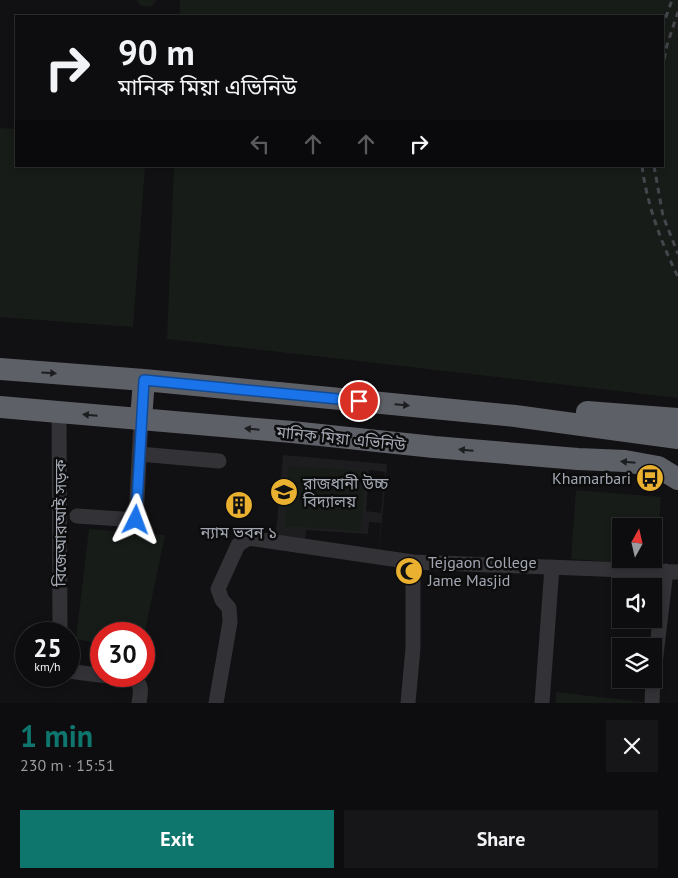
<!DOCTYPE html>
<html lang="en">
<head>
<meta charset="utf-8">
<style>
  body { margin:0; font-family:"PT Sans","Noto Sans Bengali",sans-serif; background:#161517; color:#f1f3f6; height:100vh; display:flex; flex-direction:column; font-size:19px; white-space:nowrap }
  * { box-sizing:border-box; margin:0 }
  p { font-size:16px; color:#9a9b9e }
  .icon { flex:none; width:28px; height:28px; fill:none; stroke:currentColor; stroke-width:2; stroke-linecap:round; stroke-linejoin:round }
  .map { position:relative; height:703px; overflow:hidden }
  .details { display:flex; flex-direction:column; background:#0d0c0e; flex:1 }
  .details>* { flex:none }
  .banner { position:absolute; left:15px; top:15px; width:649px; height:152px; border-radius:0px; box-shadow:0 2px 8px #0003,0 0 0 1px #2d2c2e; background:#0d0c0e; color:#f1f3f6; overflow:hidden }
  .needle { width:32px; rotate:8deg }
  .controls { position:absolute; left:612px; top:518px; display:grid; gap:10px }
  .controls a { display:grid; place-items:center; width:50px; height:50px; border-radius:0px; background:#0d0c0e; box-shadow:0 2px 8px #0003,0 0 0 1px #2d2c2e; font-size:25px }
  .speed { position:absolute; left:15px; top:622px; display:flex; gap:10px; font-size:25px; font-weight:700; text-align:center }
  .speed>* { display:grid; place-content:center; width:65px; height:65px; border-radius:50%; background:#0d0c0e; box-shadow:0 2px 8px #0003,0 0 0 1px #2d2c2e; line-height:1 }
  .speed small { font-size:12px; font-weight:400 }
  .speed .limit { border:8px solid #d22; background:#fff; color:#111 }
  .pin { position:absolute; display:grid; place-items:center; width:42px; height:42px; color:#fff; margin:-21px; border:2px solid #fff; border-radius:50%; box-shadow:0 1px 5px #0007 }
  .me { position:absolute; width:55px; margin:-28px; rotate:3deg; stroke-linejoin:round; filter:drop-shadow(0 0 4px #0008) }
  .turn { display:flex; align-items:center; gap:18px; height:105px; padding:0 20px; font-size:22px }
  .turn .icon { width:65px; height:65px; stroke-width:2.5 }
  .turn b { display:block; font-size:35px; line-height:42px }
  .lanes { display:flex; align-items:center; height:48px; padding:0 20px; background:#0003; justify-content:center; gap:25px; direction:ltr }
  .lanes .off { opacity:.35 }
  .round { display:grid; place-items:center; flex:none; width:52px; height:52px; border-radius:0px; background:#161517 }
  .summary { display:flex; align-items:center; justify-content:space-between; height:85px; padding:0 20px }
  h1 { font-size:30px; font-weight:700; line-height:38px; color:#0f766e }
  .cta { display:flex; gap:10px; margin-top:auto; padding:10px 20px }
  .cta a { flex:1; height:58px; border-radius:0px; background:#0f766e; color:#fff; font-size:20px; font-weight:700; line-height:58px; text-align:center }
  .cta a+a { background:#161517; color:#f1f3f6 }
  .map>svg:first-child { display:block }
  .built { fill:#1d1d1f; fill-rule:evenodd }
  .green { fill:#171c18; fill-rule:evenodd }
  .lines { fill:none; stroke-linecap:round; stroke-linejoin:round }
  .minor { stroke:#323237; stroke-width:15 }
  .highway { stroke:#5e6067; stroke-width:22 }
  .rail { stroke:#45464c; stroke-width:3; stroke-dasharray:6 5; stroke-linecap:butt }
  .oneway { fill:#1c1d1f }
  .route-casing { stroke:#114b97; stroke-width:12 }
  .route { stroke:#1a73e8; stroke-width:9 }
  .labels { text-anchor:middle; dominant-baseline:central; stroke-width:5; stroke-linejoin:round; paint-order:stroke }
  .street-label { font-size:16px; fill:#a2a7b2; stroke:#0c0c0d }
  .poi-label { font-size:16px; fill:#a2a7b2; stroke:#0c0c0d; text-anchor:start }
</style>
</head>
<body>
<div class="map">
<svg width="678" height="703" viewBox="0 0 678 703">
  <rect width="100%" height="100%" fill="#111012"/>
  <path class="built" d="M283,455L387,464L379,554L275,544ZM369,470L385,472L381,513L366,511ZM369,522L381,523L379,550L305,544L306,530L368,534Z"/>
  <path class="green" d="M137,0H157L152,6C145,7 140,7 137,0Z
    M180,0H678V398L167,339L174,166H662V16H180Z
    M0,128L16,129V166H145L133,327L0,317Z
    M289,466L365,471L361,531L285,526Z
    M576,490L661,497L656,566L571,559ZM621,526H654V559H621Z
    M89,529L165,535L144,636V634H101V644L76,639Z
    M556,692L643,702V703H556Z"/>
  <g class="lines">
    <path class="minor" d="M59,413L60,634
      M139,454L219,461
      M77,516L136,520L141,419
      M69,671C78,673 133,678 136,681C143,686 140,695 139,703
      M654,672L666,571
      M216,703L230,622L229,608L222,600L218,589L238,545L248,538L413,562
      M408,703L413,648V562L678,572
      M542,703L552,567
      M652,703L653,679"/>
    <path class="highway" d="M0,369L144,380L515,416L678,438
      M0,407L292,432L434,447L578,459L625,461L658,467L678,479
      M587,412L678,419
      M141,419L144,380"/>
    <path class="rail" d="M662,28L672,0
      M662,70L667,45L678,12
      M642,166C647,205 661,242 678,277
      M654,166L663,216L678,254"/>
  </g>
  <defs><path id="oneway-solid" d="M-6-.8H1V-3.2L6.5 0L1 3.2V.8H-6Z" transform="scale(1.25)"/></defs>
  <g class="oneway">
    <use href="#oneway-solid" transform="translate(49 373) rotate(4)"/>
    <use href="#oneway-solid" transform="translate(402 405) rotate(5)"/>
    <use href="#oneway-solid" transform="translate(90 415) rotate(-175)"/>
    <use href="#oneway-solid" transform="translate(252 429) rotate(-175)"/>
    <use href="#oneway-solid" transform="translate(466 450) rotate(-175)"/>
    <use href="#oneway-solid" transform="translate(628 462) rotate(-175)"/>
  </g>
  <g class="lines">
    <g class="route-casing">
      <path id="route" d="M136,520L144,380L359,401"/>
    </g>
    <use href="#route" class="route"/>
  </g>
  <defs>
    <g id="bus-disc" transform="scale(1.4375)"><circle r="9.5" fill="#eab130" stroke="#0c0c0d"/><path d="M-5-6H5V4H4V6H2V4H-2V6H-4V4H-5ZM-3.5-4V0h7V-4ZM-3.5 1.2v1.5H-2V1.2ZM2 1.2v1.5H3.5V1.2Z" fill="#111"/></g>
    <g id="school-disc" transform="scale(1.4375)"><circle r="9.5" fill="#eab130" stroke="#0c0c0d"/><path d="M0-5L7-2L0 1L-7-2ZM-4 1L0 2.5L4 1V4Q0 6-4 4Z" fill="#111"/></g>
    <g id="building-disc" transform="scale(1.4375)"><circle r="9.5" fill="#eab130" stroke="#0c0c0d"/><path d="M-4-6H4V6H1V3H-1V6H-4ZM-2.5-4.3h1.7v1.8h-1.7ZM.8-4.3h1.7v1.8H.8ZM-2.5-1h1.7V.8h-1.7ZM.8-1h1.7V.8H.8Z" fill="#111"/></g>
    <g id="mosque-disc" transform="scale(1.4375)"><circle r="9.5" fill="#eab130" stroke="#0c0c0d"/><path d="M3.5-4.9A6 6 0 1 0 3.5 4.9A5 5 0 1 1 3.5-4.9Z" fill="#111"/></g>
  </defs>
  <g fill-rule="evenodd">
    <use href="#bus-disc" x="650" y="478"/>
    <use href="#school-disc" x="284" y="492"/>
    <use href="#building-disc" x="239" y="505"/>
    <use href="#mosque-disc" x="409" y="571"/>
  </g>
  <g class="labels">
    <g class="street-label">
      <text transform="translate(341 438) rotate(6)">মানিক মিয়া এভিনিউ</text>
      <text transform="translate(60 523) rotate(-90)">বিজেআরআই সড়ক</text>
    </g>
    <g class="poi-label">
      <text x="631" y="478" text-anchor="end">Khamarbari</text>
      <text x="303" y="483">রাজধানী উচ্চ<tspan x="303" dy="18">বিদ্যালয়</tspan></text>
      <text x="239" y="532" text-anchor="middle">ন্যাম ভবন ১</text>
      <text x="428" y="562">Tejgaon College<tspan x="428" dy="18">Jame Masjid</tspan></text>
    </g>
  </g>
</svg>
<div class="controls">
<a><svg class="needle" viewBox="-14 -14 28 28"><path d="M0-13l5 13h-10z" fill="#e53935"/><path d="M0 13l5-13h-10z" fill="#9a9b9e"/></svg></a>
<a><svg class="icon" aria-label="sound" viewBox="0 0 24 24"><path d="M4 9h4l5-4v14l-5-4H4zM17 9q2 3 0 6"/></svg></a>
<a><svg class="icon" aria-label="layers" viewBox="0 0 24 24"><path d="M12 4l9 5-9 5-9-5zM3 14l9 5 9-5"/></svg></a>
</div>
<div class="speed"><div>25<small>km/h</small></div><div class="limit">30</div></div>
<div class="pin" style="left:359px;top:401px;background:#d93025"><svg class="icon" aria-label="arrive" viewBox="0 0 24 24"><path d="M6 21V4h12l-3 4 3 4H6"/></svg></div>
<svg class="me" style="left:136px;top:520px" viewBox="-20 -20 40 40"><path d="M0-17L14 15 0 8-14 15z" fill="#1a73e8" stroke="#fff" stroke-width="4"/></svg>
<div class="banner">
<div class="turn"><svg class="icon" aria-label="right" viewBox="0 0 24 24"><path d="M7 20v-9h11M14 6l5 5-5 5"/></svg><div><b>90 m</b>মানিক মিয়া এভিনিউ</div></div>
<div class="lanes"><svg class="icon off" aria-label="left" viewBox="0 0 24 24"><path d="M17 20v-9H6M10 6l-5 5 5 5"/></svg><svg class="icon off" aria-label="ahead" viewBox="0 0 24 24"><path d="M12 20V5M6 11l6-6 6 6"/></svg><svg class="icon off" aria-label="ahead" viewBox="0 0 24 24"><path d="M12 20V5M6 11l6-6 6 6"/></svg><svg class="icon" aria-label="right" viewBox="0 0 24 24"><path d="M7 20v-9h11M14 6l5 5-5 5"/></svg></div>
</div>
</div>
<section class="details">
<div class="summary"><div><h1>1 min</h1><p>230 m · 15:51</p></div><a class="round"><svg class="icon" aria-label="close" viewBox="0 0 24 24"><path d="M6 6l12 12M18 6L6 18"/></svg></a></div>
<div class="cta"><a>Exit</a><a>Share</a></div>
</section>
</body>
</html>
